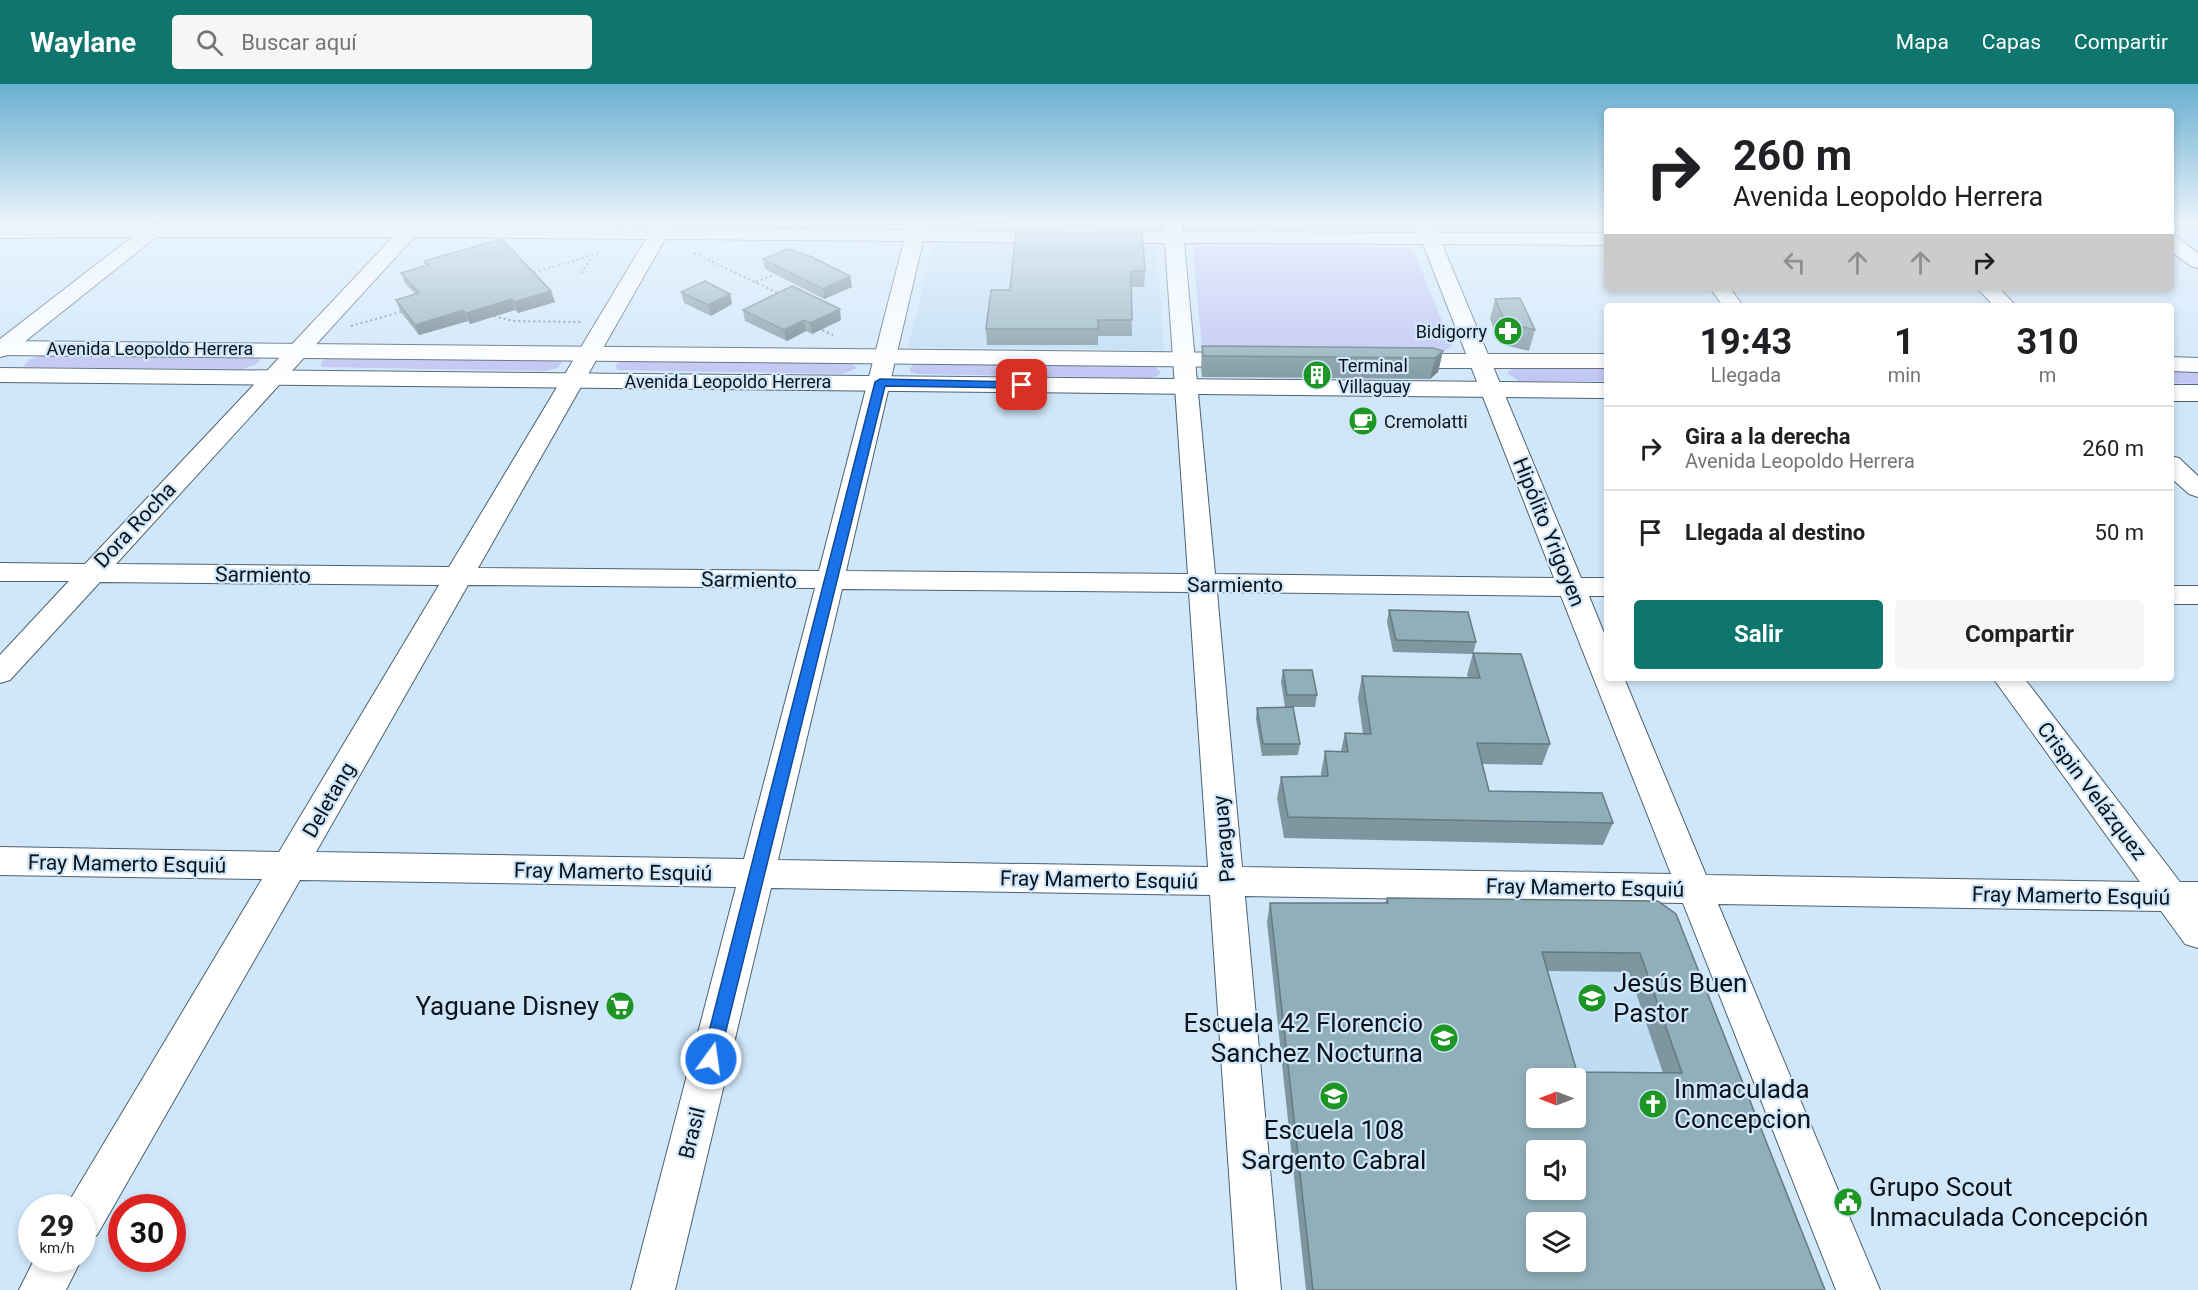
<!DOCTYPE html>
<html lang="es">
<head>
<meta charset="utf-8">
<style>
  body { margin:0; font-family:Roboto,sans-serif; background:#f6f6f6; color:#202124; height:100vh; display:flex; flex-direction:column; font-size:22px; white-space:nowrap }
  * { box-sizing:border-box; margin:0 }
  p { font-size:20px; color:#757577 }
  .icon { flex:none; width:33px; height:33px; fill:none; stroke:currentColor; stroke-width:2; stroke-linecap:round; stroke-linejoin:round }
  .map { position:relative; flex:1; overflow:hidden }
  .side { position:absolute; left:1604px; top:219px; width:570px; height:378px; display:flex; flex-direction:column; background:#fff; border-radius:6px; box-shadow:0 3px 9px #0003 }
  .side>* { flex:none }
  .guide { position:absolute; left:1604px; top:24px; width:570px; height:183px; border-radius:6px; box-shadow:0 3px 9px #0003; background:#fff; color:#202124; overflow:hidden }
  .needle { width:39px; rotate:270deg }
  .tools { position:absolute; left:1526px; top:984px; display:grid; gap:12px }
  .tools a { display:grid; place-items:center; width:60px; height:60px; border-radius:6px; background:#fff; box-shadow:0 3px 9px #0003; font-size:30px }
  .speed { position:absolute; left:18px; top:1110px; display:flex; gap:12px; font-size:30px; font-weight:700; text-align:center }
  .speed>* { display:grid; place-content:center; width:78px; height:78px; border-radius:50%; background:#fff; box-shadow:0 3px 9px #0003; line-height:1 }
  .speed small { font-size:15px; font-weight:400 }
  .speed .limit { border:9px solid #d22; background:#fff; color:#111 }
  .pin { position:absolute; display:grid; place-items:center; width:51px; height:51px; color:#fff; margin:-26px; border-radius:12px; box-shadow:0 3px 9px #0006 }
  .me { position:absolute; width:66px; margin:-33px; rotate:14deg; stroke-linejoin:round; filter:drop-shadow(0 0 4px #0008) }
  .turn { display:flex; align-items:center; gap:21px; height:126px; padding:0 30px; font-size:27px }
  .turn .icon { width:78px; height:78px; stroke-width:2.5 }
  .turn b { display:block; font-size:42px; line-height:51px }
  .lanes { display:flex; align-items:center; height:57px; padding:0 30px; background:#0003; justify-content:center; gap:30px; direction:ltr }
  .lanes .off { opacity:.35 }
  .eta { display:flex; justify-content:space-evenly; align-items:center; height:102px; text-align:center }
  .eta b { font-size:36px; font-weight:700; line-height:42px }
  .primary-button { display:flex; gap:12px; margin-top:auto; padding:12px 30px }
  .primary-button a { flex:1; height:69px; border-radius:6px; background:#0f766e; color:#fff; font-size:24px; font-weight:700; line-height:69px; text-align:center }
  .primary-button a+a { background:#f6f6f6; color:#202124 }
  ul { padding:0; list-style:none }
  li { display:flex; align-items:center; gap:18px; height:84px; padding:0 30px; border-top:2px solid #e0e0e0 }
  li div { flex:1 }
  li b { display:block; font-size:22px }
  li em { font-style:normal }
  header { display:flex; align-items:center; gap:36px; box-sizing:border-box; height:84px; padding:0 30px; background:#0f766e; color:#fff }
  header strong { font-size:28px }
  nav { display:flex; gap:33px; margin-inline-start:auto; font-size:21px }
  .search { width:420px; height:54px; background:#f6f6f6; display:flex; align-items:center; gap:15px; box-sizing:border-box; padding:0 21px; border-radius:6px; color:#757577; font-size:22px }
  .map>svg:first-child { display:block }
  .built { fill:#bedcf3 }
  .green { fill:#bfc3f3 }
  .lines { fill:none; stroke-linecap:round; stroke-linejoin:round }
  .minor-casing { stroke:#4c6171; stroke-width:2 }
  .tertiary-casing { stroke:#4c6171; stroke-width:2 }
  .path { stroke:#768794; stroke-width:2; stroke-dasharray:2 3; stroke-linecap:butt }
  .minor { fill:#fff; fill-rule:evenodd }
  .tertiary { fill:#fff; fill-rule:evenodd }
  .wall { fill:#7d969f; fill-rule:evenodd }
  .shaded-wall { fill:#667a82 }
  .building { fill:#91afb9; stroke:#667a82; stroke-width:1.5; fill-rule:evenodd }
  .route { fill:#1a73e8; stroke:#114b97; stroke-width:1.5 }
  .labels { text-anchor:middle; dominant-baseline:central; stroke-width:4.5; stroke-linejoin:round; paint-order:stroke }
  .far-poi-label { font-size:18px; fill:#0c141a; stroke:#d0e7fa; text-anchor:start }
  .far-street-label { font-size:18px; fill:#0c141a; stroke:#d0e7fa }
  .street-label { font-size:21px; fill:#0c141a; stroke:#d0e7fa }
  .near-poi-label { font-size:26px; fill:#0c141a; stroke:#d0e7fa; text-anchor:start }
</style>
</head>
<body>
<header>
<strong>Waylane</strong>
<div class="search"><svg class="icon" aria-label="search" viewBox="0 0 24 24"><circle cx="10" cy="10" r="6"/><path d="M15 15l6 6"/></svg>Buscar aquí</div>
<nav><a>Mapa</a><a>Capas</a><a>Compartir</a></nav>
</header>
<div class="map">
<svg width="2198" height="1206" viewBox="0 0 2198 1206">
  <rect width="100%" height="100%" fill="#d0e7fa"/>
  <path class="built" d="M937,137H1159V146L935,145Z
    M933,159H1156L1164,266L908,263Z
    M1473,833L1660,834L1725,1004L1575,994H1536Z"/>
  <path class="green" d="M1200,162L1408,164L1414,168L1452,262L1443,268L1202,263L1193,166Z
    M41,272L253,273L260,276L255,281L242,285L23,283L30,275Z
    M330,273L556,275L562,278L558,284L545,287L321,283V278Z
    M623,276L850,278L857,284L843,290L617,286L616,280Z
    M915,279L1153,282L1161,288L1156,293L1149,294L916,290L910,287V284Z
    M1514,284H1606V297H1519L1508,290V287Z
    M2170,287H2198V300L2171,299Z"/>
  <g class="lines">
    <g class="minor-casing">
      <path id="minor" d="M407,137H423V141L653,144L656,137H675L671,144L906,146L909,137H927L925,146L1065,149L1067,153L1065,157L1058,159L923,157L846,487L1188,490L1165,159H1103L1096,157L1094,153L1096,149L1164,148V137H1182L1183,148L1418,149L1414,137H1432L1437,149H1606V161L1442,160L1581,494H1606V512H1589L1606,554V594H1624L1706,791L2140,798L1993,594H2024L2180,798H2198V864L2185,860L2161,827L1718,820L1880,1206H1836L1683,819L1245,812L1281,1206H1237L1210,811L771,804L675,1206H631L736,803L300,796L97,1151L82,1157V1124H66L67,1121L262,795L0,791V763L279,768L439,501L100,498L10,596L0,599V571L69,497H0V479L85,480L393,153H156L8,271L0,273V255L132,153L0,154V142H147L156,138L164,142L403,141ZM414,153L646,155L449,483L116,480ZM665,155L904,157L819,487L478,484ZM1184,159L1423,160L1554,494L1215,490ZM468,501L815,504L744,775L316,768ZM842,505L1189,508L1208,783L778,776ZM1217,508L1561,512L1671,790L1242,783Z
        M2170,151L2177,153L2198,169V184L2191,182L2170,167Z
        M1710,204H1730L1743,222H1723Z
        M1977,204H1999L2016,222H1994Z
        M2170,372L2179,374L2198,392V413L2189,410L2170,393Z
        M2170,502H2198V520H2170Z
        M35,1174H82L66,1206H19Z"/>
    </g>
    <g class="tertiary-casing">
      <path id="tertiary" d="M0,257L1245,269L1254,271L1257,276L1254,281L1245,283L0,271Z
        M1395,270H1606V284H1395L1386,282L1383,277L1386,272Z
        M2170,273L2198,274V288L2170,287Z
        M0,284L1606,299V314L0,298Z
        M2170,301H2198V317H2170Z"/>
    </g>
    <path class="path" d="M694,169L782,211
      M581,189L593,172
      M529,190L600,169
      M756,198L773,191
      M494,232L513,237L581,238
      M351,242L404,227
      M818,244L833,251"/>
    <use href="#minor" class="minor"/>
    <use href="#tertiary" class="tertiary"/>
  </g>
  <path class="wall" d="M952,137H1008L1007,140L952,139Z
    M1016,148L1145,187L1144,203H1131L1132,252H1098V261H987L986,245L1010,206Z
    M763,175L850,192L852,203L824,215L765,185Z
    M424,177L551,207L555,218L518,229L515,226L470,240L468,237L419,251L400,227L396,216L415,210L405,199L401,189L426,182Z
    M681,208L730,210L732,220L711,232L684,219Z
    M1495,215L1535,246L1529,267L1500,260L1490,235Z
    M743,226L841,236L812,250L806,247L787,257L745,237Z
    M1202,262L1443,267L1438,288L1430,295L1202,293L1201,283Z
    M1389,526L1476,558L1473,570L1393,568L1387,538Z
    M1473,569L1550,660L1542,681L1482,680L1489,707L1613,739L1603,761L1284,754L1277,714L1281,693L1321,692V689L1325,667H1341L1345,649L1363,650L1358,614L1362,592L1468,594L1467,591Z
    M1283,586L1317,611L1315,623H1293L1300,660L1298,671L1262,672L1256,635L1257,624L1285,623L1281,598Z
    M1387,814L1658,817L1825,1206H1306L1267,838L1270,819H1385ZM1548,887L1629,888L1663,989L1577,988Z"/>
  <path class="shaded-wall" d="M850,192L852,203L824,215L823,205Z
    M551,207L555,218L518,229L514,218Z
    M730,210L732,220L711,232L708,221Z
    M512,215L515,226L470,240L466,229Z
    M840,225L841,236L812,250L810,239Z
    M463,226L468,237L419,251L415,241Z
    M804,236L806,247L787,257L784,246Z
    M1443,267L1438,288L1430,295L1435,274Z"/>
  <path class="building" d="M1016,148H1142L1145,187H1131L1132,236H1098V245H986L991,206H1010Z
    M502,155L551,207L514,218L512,215L466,229L463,226L415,241L396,216L419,209L401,189L428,181L424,177Z
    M788,165L812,173L850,192L823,205L763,175Z
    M705,197L730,210L708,221L681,208Z
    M792,202L840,225L810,239L804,236L784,246L743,226Z
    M1520,214L1535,246L1506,239L1495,215Z
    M1202,262L1433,264L1443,267L1435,274L1203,272Z
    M1389,526L1468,528L1476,558L1396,556Z
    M1473,569L1521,570L1550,660L1477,659L1489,707L1602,709L1613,739L1288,733L1281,693L1328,692L1325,667L1348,668L1345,649L1371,650L1362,592L1480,594Z
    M1283,586H1312L1317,611H1287Z
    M1293,623L1300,660H1263L1257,624Z
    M1387,814L1658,817L1676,830L1825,1206H1313L1270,819H1388ZM1542,868L1640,869L1682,989L1577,988ZM1536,994H1575V1034H1536ZM1536,1066H1575V1106H1536ZM1536,1138H1575V1178H1536Z"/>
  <linearGradient id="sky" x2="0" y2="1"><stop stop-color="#69aed0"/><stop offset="0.45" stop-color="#eaf4fd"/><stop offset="1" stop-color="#eaf4fd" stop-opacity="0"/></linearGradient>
  <rect width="2198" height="306" fill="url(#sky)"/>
  <path class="route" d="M880,295L1022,298L1027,301L1022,304L885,302L719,975L717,981L711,983L704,981L702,975L875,298Z"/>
  <defs>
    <g id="pharmacy-disc" transform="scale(1.5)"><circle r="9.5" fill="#1e9626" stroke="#d0e7fa"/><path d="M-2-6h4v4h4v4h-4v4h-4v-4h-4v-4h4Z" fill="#fff"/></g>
    <g id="building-disc" transform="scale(1.5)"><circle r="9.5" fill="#1e9626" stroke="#d0e7fa"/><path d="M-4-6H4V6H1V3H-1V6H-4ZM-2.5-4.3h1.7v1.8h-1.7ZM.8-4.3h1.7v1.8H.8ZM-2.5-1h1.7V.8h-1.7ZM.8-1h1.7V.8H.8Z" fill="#fff"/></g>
    <g id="cafe-disc" transform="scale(1.5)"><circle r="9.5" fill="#1e9626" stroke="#d0e7fa"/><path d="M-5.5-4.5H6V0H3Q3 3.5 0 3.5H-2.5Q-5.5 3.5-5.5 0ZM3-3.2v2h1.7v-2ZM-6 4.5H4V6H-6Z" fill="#fff"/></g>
    <g id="school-disc" transform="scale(1.5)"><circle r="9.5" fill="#1e9626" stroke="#d0e7fa"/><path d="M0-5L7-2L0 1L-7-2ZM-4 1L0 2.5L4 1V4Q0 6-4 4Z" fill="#fff"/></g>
    <g id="supermarket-disc" transform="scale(1.5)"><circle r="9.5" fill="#1e9626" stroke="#d0e7fa"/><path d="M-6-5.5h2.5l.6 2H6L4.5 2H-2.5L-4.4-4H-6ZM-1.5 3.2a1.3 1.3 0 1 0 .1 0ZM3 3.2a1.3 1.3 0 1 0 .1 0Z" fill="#fff"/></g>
    <g id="church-disc" transform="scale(1.5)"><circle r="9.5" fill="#1e9626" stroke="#d0e7fa"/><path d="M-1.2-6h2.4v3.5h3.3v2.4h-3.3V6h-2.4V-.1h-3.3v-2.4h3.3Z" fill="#fff"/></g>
    <g id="civic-disc" transform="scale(1.5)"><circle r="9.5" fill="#1e9626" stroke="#d0e7fa"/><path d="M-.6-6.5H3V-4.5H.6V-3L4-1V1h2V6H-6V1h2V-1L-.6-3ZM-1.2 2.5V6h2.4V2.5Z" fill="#fff"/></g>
  </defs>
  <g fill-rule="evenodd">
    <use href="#pharmacy-disc" x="1508" y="247"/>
    <use href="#building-disc" x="1317" y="291"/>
    <use href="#cafe-disc" x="1363" y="337"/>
    <use href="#school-disc" x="1592" y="914"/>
    <use href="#supermarket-disc" x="620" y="922"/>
    <use href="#school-disc" x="1444" y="954"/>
    <use href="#school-disc" x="1334" y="1012"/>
    <use href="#church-disc" x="1653" y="1020"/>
    <use href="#civic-disc" x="1848" y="1118"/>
  </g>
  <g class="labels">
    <g class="far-poi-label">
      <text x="1487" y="247" text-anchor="end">Bidigorry</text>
      <text x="1338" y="281">Terminal<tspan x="1338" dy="21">Villaguay</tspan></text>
      <text x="1384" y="337">Cremolatti</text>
    </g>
    <g class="far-street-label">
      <text x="150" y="264">Avenida Leopoldo Herrera</text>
      <text x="728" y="297">Avenida Leopoldo Herrera</text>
    </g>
    <g class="street-label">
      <text transform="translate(135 441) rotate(-47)">Dora Rocha</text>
      <text transform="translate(1549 448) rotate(68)">Hipólito Yrigoyen</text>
      <text transform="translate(263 491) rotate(1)">Sarmiento</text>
      <text transform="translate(749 496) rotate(1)">Sarmiento</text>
      <text x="1235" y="501">Sarmiento</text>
      <text transform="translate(2092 707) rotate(53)">Crispin Velázquez</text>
      <text transform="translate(329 716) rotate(-60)">Deletang</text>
      <text transform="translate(1224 755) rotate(-95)">Paraguay</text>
      <text transform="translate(127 780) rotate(1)">Fray Mamerto Esquiú</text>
      <text transform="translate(613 788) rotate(1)">Fray Mamerto Esquiú</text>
      <text transform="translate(1099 796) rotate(1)">Fray Mamerto Esquiú</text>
      <text transform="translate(1585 804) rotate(1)">Fray Mamerto Esquiú</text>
      <text transform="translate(2071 812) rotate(1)">Fray Mamerto Esquiú</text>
      <text transform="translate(692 1049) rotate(-76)">Brasil</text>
    </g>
    <g class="near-poi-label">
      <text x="1613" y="899">Jesús Buen<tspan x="1613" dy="30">Pastor</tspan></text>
      <text x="599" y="922" text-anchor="end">Yaguane Disney</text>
      <text x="1423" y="939" text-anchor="end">Escuela 42 Florencio<tspan x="1423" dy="30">Sanchez Nocturna</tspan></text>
      <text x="1674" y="1005">Inmaculada<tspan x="1674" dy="30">Concepcion</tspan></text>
      <text x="1334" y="1046" text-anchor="middle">Escuela 108<tspan x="1334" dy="30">Sargento Cabral</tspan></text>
      <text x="1869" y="1103">Grupo Scout<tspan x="1869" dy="30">Inmaculada Concepción</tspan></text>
    </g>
  </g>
</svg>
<div class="tools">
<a><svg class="needle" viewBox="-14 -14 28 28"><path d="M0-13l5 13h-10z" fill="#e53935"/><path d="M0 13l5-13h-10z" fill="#757577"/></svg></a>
<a><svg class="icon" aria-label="sound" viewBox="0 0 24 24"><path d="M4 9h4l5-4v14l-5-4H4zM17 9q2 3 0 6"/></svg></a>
<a><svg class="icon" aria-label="layers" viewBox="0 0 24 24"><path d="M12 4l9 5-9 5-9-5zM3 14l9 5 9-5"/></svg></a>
</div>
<div class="speed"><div>29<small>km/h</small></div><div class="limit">30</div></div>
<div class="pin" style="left:1022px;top:301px;background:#d93025"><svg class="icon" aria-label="arrive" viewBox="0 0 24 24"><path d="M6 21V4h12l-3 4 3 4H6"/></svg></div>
<svg class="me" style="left:711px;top:975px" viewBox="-20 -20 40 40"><circle r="17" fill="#1a73e8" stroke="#fff" stroke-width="3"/><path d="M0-11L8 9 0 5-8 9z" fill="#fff"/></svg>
<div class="guide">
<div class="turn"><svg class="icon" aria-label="right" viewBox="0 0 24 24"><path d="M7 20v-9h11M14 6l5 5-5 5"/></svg><div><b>260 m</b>Avenida Leopoldo Herrera</div></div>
<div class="lanes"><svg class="icon off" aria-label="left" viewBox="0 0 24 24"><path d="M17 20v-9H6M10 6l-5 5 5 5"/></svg><svg class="icon off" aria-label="ahead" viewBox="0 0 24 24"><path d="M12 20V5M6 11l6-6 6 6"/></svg><svg class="icon off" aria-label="ahead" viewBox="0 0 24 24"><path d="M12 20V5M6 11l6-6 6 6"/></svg><svg class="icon" aria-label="right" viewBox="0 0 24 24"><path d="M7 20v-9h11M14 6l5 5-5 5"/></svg></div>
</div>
<section class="side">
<div class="eta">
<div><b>19:43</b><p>Llegada</p></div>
<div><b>1</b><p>min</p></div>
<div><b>310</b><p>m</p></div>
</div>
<ul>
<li><svg class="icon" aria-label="right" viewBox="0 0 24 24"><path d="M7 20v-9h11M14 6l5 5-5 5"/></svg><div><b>Gira a la derecha</b><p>Avenida Leopoldo Herrera</p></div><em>260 m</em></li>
<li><svg class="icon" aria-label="arrive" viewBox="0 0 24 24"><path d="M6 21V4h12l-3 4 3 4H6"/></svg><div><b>Llegada al destino</b></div><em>50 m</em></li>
</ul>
<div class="primary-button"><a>Salir</a><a>Compartir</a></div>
</section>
</div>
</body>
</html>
